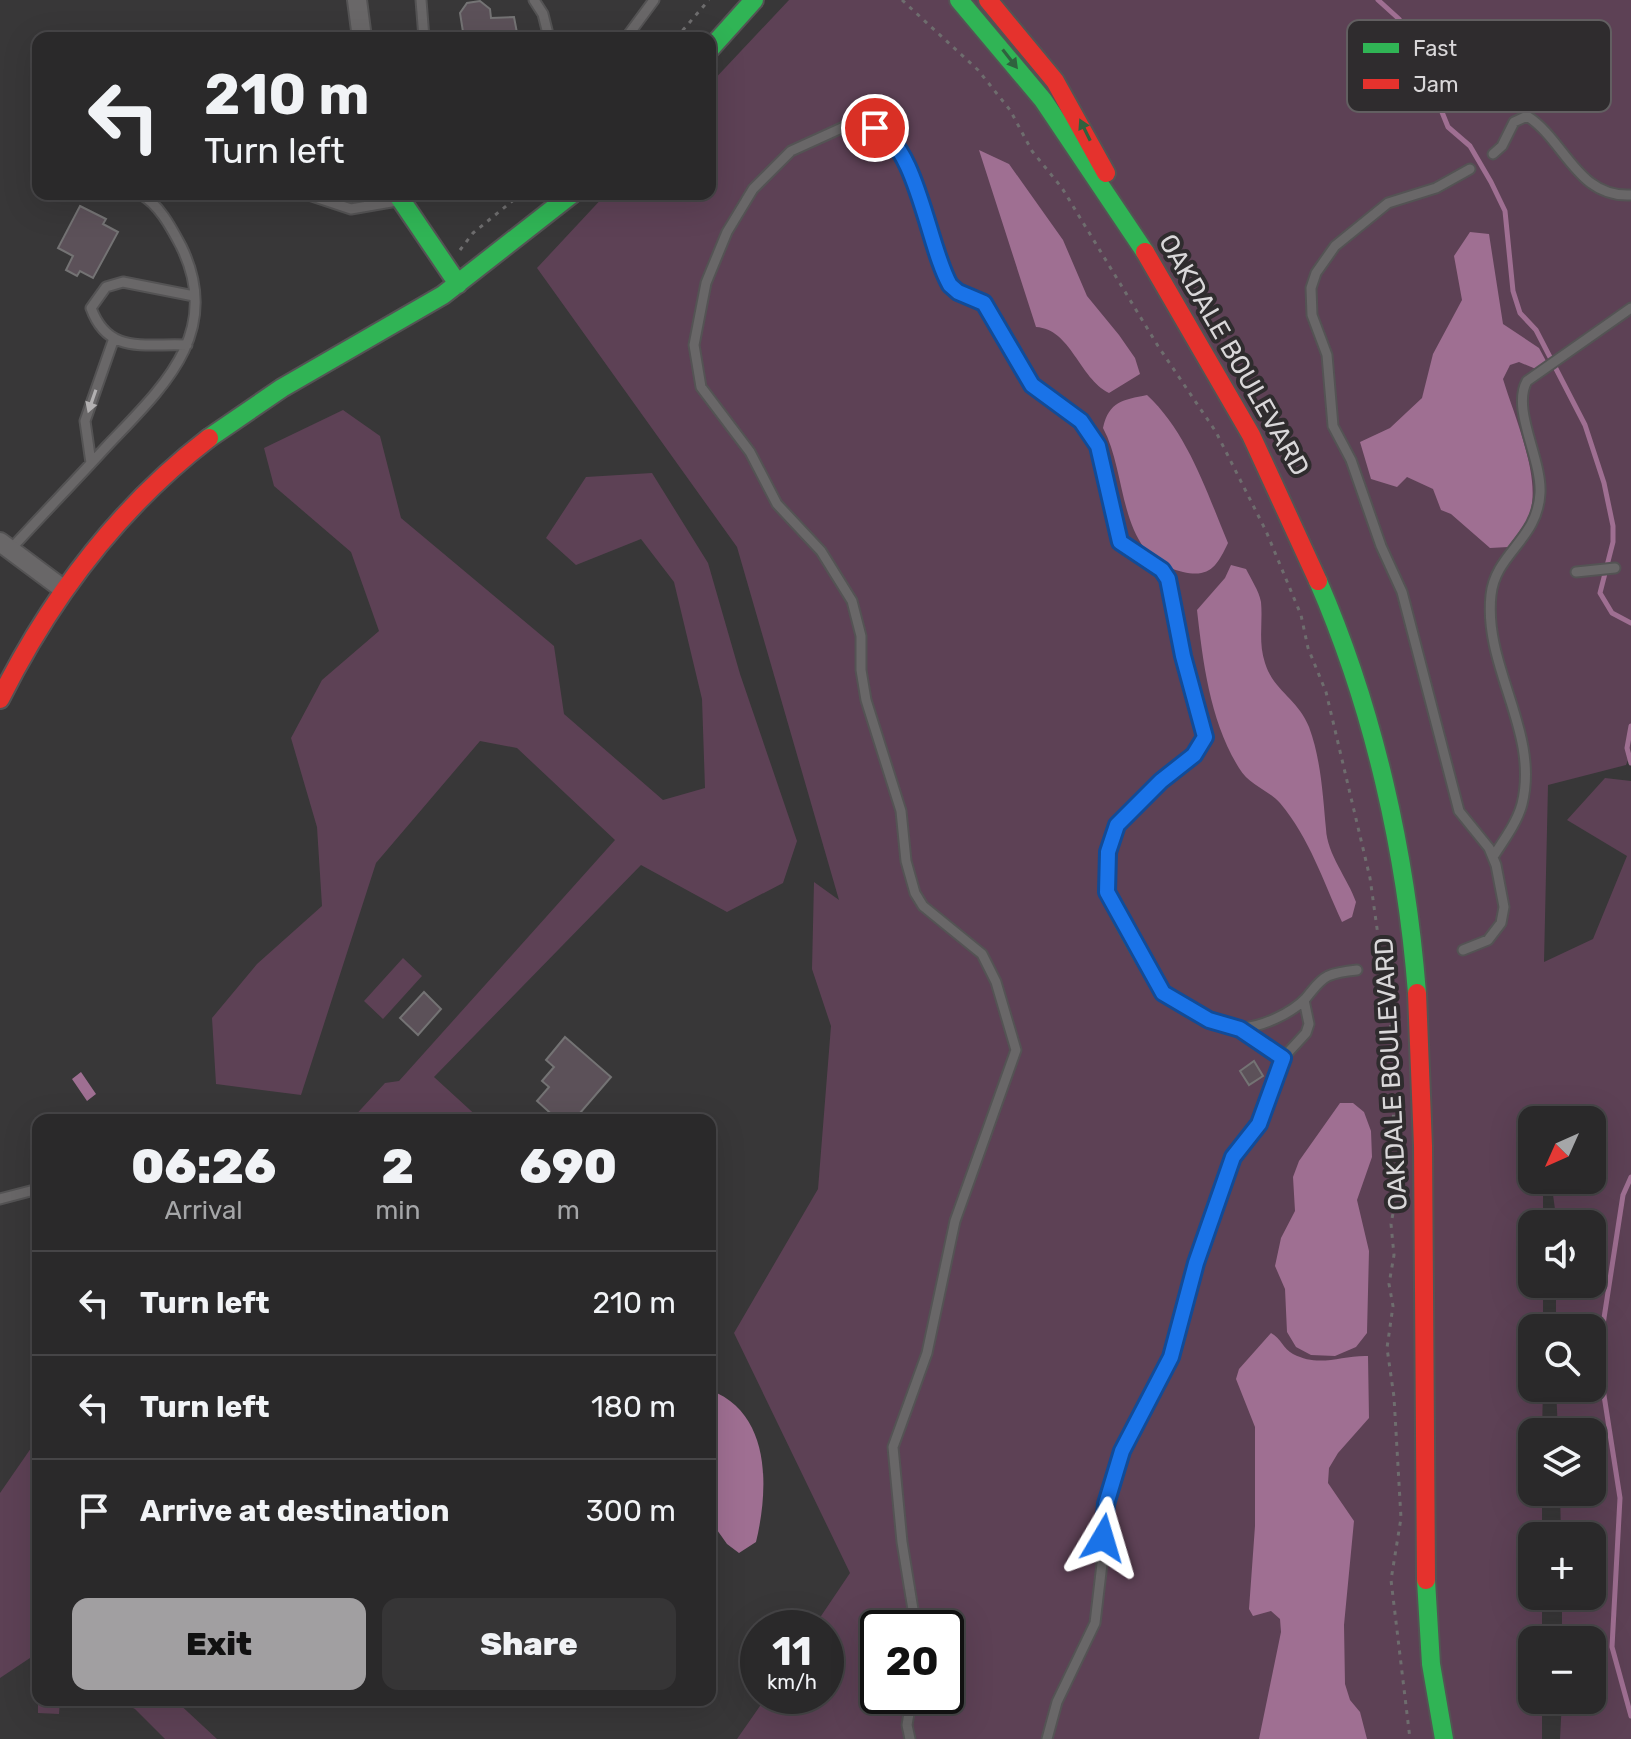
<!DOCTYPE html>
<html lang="en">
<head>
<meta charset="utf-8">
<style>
  body { margin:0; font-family:Rubik,sans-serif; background:#363536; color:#f1f3f6; height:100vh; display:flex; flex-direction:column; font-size:30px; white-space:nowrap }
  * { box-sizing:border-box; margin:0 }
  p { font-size:26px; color:#a5a6a8 }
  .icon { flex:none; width:44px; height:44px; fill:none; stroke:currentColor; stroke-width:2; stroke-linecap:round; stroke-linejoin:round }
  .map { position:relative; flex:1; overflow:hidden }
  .panel { position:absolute; left:32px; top:1114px; width:684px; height:592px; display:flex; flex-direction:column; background:#2a292a; border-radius:16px; box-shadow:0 8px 32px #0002,0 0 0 2px #464547 }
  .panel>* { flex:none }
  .banner { position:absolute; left:32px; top:32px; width:684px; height:168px; border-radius:16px; box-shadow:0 8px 32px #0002,0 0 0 2px #464547; background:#2a292a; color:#f1f3f6; overflow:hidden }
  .needle { width:52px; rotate:225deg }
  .tools { position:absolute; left:1518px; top:1106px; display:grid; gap:16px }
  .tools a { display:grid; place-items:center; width:88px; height:88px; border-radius:16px; background:#2a292a; box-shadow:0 8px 32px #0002,0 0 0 2px #464547; font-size:40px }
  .speed { position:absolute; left:740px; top:1610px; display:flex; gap:16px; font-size:40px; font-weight:700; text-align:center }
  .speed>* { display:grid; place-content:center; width:104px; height:104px; border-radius:50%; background:#2a292a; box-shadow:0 8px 32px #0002,0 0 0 2px #464547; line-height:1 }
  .speed small { font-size:20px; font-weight:400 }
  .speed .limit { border:4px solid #111; border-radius:12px; background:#fff; color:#111 }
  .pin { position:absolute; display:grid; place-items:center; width:68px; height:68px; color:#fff; margin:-34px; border:4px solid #fff; border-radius:50%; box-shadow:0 2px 8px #0007 }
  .me { position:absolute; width:88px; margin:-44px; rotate:7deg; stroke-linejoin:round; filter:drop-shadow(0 0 6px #0008) }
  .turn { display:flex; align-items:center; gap:28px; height:168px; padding:0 40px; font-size:36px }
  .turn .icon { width:104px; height:104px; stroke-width:2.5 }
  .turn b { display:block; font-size:56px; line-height:68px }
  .eta { display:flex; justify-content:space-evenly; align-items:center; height:136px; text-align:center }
  .eta b { font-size:48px; font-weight:800; line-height:56px }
  .action { display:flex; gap:16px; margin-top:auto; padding:16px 40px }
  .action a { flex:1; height:92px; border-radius:16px; background:#a19fa1; color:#111; font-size:32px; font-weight:800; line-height:92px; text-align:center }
  .action a+a { background:#363536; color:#f1f3f6 }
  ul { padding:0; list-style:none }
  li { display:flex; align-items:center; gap:24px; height:104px; padding:0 40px; border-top:2px solid #464547 }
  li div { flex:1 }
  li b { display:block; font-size:30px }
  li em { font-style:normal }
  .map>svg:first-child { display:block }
  .green { fill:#5d4155; fill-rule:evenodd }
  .water { fill:#9f6f92 }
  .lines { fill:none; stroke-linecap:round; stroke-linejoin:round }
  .stream { stroke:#9f6f92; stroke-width:5 }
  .building { fill:#5c5159; stroke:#747374; stroke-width:2 }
  .lane-casing { stroke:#545354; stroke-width:13 }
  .street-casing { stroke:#545354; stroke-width:22 }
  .fast-casing { stroke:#545354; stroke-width:22 }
  .jam-casing { stroke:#545354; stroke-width:22 }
  .path { stroke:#6e6d6e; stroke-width:3; stroke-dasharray:4 6; stroke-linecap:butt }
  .lane { stroke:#696768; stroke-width:9 }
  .street { stroke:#696768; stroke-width:18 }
  .fast { stroke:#30b455; stroke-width:18 }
  .jam { stroke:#e5322d; stroke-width:18 }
  .oneway { fill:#2f623e }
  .oneway2 { fill:#b2b0b1 }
  .route-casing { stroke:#114b97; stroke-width:20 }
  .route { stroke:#1a73e8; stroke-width:14 }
  .labels { text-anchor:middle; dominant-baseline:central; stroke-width:8; stroke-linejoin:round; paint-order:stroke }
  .street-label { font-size:26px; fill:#d9d7d9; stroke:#2f2c2e }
  .key { fill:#2f2c2e; stroke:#625f61; stroke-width:2 }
  .key-label { font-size:22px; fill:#d9d7d9 }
</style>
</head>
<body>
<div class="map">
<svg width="1631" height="1739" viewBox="0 0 1631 1739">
  <rect width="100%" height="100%" fill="#383738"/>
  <path class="green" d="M789,0H1631V753L1626,765L1548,785L1544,962L1593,939L1627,856L1567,820L1605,778L1631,781V1739H1560L1562,1700H1592V1640H1562V1596H1592V1536H1561L1560,1492H1592V1432H1558L1556,1388H1592V1328H1556V1284H1592V1224H1557L1551,1180H1592V1120H1532V1180H1543V1224H1532V1284H1543V1328H1532V1388H1543L1542,1432H1532V1492H1542V1536H1532V1596H1542V1640H1532V1700H1542V1739H737L767,1696H826V1628H813L850,1573L734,1333L818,1189L831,1026L812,969L814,882L839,900L737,547L537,268L606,194H710V84ZM878,1628H946V1696H878Z
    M343,410L380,436L401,518L554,646L564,714L663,800L705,788L702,699L674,582L641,539L576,565L546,538L586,477L652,473L708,563L740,674L797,841L783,883L727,912L641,865L434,1077L481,1120H351L385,1083L399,1081L615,840L517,748L480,741L376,863L301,1095L216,1084L212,1018L257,964L322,906L317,827L291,738L322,680L379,631L351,552L274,486L264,448Z
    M403,958L422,976L383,1019L364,1001Z
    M38,1438V1661L30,1658L0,1678V1493Z
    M38,1700H60L59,1714L38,1713Z
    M117,1700H175L217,1739H165L135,1709Z"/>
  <path class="water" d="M979,150L1009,164L1041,209L1063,240L1087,296L1119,335L1135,358L1140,374L1109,393C1079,378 1071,329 1036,327Z
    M1470,232L1489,234L1503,324L1539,348L1546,361L1536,369L1519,362L1510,365L1503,379C1513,413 1543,480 1529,515C1525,526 1515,537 1508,547L1490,548L1451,514L1441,510L1433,489L1407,477L1397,487L1371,479L1360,442L1390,428L1422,398L1433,354L1462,300L1454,256Z
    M1147,395C1188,433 1207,493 1228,543C1217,566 1210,578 1183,572C1116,557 1129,476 1103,428C1109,401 1123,400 1147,395Z
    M1231,565L1246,569C1251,579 1259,591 1261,602C1263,623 1258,642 1265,663C1273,690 1298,699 1309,727C1321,759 1323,797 1326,829C1327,854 1348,879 1356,902L1352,917L1342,922C1323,881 1310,839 1280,803C1267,789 1249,785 1239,768C1210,721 1203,663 1197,610L1225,578Z
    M81,1072L96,1094L87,1101L72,1079Z
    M1340,1103H1353L1364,1112L1371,1131L1372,1157L1357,1200L1369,1251L1367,1333L1356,1347L1335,1356L1311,1355L1296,1347L1287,1332L1285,1289L1275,1266L1281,1238L1295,1211L1293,1177L1299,1161Z
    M1271,1333C1281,1338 1283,1349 1293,1354C1320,1368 1341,1355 1368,1356L1369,1418L1338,1453L1329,1468L1328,1483L1354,1521L1344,1625L1345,1684L1350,1700L1360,1712L1367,1739H1259L1281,1632L1280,1619L1271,1611L1253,1616L1249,1609L1255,1526V1427L1236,1379L1239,1369Z
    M710,1390C771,1413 769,1488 756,1542L739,1553L727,1544L710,1520Z"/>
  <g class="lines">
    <path class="stream" d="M1378,0L1399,19L1417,50L1448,127L1470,146L1491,182L1505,211L1513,291L1520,313L1536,330L1585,425L1604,483L1613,526V542L1600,593L1612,613L1631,623
      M1631,726L1627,748L1631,763
      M1631,1177L1623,1195L1598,1357L1620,1498L1612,1647L1631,1716"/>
  </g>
  <path class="building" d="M480,1L490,9L491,18L514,17L518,38H464L460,13L467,3Z
    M80,206L106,219L103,224L118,232L93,278L80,271L77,276L66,270L73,256L58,248Z
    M424,992L441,1009L418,1035L400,1018Z
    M565,1037L611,1077L574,1120H558L537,1101L549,1087L542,1081L554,1067L546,1060Z
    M1254,1061L1263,1076L1249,1085L1240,1071Z"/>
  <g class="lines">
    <g class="lane-casing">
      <path id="lane" d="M421,0L424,38
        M534,0L543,14L549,38
        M343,38L361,35
        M626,38L654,0
        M1493,154L1502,146L1514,122L1527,116C1565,140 1577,198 1631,195
        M306,194L351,209L397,201
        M187,345C144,343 108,355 91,308L106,287L123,282L194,296
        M91,463L85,421L113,341
        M10,550C42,515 75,481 107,446C162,388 224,333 181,246C171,227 159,204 140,194
        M1576,572L1615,568
        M1493,857C1503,841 1517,823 1522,804C1540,732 1483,667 1491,595C1495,554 1538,539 1540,493C1542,459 1511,409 1527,381L1631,308
        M1463,950L1488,940L1501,923L1504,907L1496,865L1489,848L1459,811L1402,592L1381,546L1351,460L1333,426L1327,355L1312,315L1311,288L1316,273L1335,246L1388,203L1436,188L1470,169
        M1240,1029L1283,1058
        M0,1199L38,1189
        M916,1628L902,1542L893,1447L927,1353L955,1221L1016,1050L996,982L982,954L923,906L915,893L906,861L901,811L866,700L861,670V636L852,601L821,551L777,504L750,452L701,387L694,345L706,283L727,232L753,189L791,151L846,126L875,128L895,138L929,221L950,285L958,292L984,303L1032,385L1081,421L1098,446L1120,542L1162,570L1168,579L1183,656L1205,737C1196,770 1134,793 1116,827C1107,844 1103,874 1107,893C1111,911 1151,981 1164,993C1180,1009 1218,1030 1241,1028C1262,1027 1292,1013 1306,998C1313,990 1318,981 1328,976C1337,972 1347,971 1357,970
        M910,1739L907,1725L912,1696
        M1047,1739L1057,1702L1095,1623L1112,1479L1178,1339L1196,1263L1233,1157L1259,1124L1283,1058L1306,1033L1309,1024L1304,1000"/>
    </g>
    <g class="street-casing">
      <path id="street" d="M357,0L362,38
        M0,542L63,589"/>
    </g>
    <g class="fast-casing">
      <path id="fast" d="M959,0L1043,100L1145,252
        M710,49L754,0
        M397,194L458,284
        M209,438L282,388L443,295L572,194
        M1318,581C1374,710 1406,853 1417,993
        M1426,1580L1431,1664L1444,1739"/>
    </g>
    <g class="jam-casing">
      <path id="jam" d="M988,0L1055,81L1106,173
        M1145,252L1251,435L1318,581
        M0,699C51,597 118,508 209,438
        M1417,993L1423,1146L1426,1580"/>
    </g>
    <path class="path" d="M902,0L978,70L1010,110L1032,151L1062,188L1158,346L1216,432L1266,531L1301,615L1308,648L1326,692L1370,878L1394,1050L1393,1162L1397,1192L1391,1224L1394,1255L1389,1284L1393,1306L1387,1348L1394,1397L1401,1518L1391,1580L1410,1739
      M676,38L709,0
      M460,250L473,233L521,194"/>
    <use href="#lane" class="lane"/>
    <use href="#street" class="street"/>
    <use href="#fast" class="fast"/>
    <use href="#jam" class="jam"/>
  </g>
  <defs><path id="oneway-solid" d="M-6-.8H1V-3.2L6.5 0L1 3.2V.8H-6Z" transform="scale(2)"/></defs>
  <g class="oneway">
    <use href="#oneway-solid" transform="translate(1010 59) rotate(52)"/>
    <use href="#oneway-solid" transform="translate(1085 130) rotate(-116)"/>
  </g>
  <use class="oneway2" href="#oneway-solid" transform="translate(92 401) rotate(109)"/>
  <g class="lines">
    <g class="route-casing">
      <path id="route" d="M875,128C917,144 928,247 950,285L958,292L984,303L1032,385L1081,421L1098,446L1120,542L1162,570L1168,579L1183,656L1205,737L1194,755L1161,781L1117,825L1108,852L1107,892L1163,993L1209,1020L1240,1029L1283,1058L1259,1124L1233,1157L1196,1263L1171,1357L1122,1451L1106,1504L1103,1538"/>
    </g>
    <use href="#route" class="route"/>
  </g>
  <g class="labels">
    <g class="street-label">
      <text transform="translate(1234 355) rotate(60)">OAKDALE BOULEVARD</text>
      <text transform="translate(1391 1074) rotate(-93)">OAKDALE BOULEVARD</text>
    </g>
  </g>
  <rect x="1347" y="20" width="264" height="92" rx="12" class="key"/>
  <rect x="1363" y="43" width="36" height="10" fill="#30b455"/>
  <rect x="1363" y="79" width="36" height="10" fill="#e5322d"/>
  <g class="key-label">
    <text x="1413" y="56">Fast</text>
    <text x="1413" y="92">Jam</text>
  </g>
</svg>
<div class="tools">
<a><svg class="needle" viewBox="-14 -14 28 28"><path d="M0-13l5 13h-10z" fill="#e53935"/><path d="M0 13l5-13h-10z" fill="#a5a6a8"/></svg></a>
<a><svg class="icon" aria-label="sound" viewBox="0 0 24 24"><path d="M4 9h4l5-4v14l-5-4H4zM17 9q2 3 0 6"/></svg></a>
<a><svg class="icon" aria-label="search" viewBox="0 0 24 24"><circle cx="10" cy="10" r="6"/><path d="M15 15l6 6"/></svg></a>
<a><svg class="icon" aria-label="layers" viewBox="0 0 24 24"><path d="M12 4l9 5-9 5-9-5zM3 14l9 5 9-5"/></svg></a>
<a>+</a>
<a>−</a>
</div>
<div class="speed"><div>11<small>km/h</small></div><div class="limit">20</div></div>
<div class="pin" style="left:875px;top:128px;background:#d93025"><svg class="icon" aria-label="arrive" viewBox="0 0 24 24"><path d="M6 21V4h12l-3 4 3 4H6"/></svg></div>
<svg class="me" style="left:1103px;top:1538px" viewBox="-20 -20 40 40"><path d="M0-17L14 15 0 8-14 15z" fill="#1a73e8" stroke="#fff" stroke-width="4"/></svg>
<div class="banner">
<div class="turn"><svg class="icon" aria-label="left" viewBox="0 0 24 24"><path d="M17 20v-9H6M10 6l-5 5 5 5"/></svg><div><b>210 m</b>Turn left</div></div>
</div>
<section class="panel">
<div class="eta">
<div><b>06:26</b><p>Arrival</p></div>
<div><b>2</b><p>min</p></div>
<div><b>690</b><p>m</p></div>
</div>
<ul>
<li><svg class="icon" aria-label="left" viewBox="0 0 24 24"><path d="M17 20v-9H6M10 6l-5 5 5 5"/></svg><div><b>Turn left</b></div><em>210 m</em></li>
<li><svg class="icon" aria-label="left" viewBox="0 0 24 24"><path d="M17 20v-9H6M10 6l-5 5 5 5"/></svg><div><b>Turn left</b></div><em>180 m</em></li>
<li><svg class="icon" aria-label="arrive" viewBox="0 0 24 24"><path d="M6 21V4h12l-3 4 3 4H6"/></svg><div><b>Arrive at destination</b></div><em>300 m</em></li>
</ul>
<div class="action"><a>Exit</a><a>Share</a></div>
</section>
</div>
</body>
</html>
